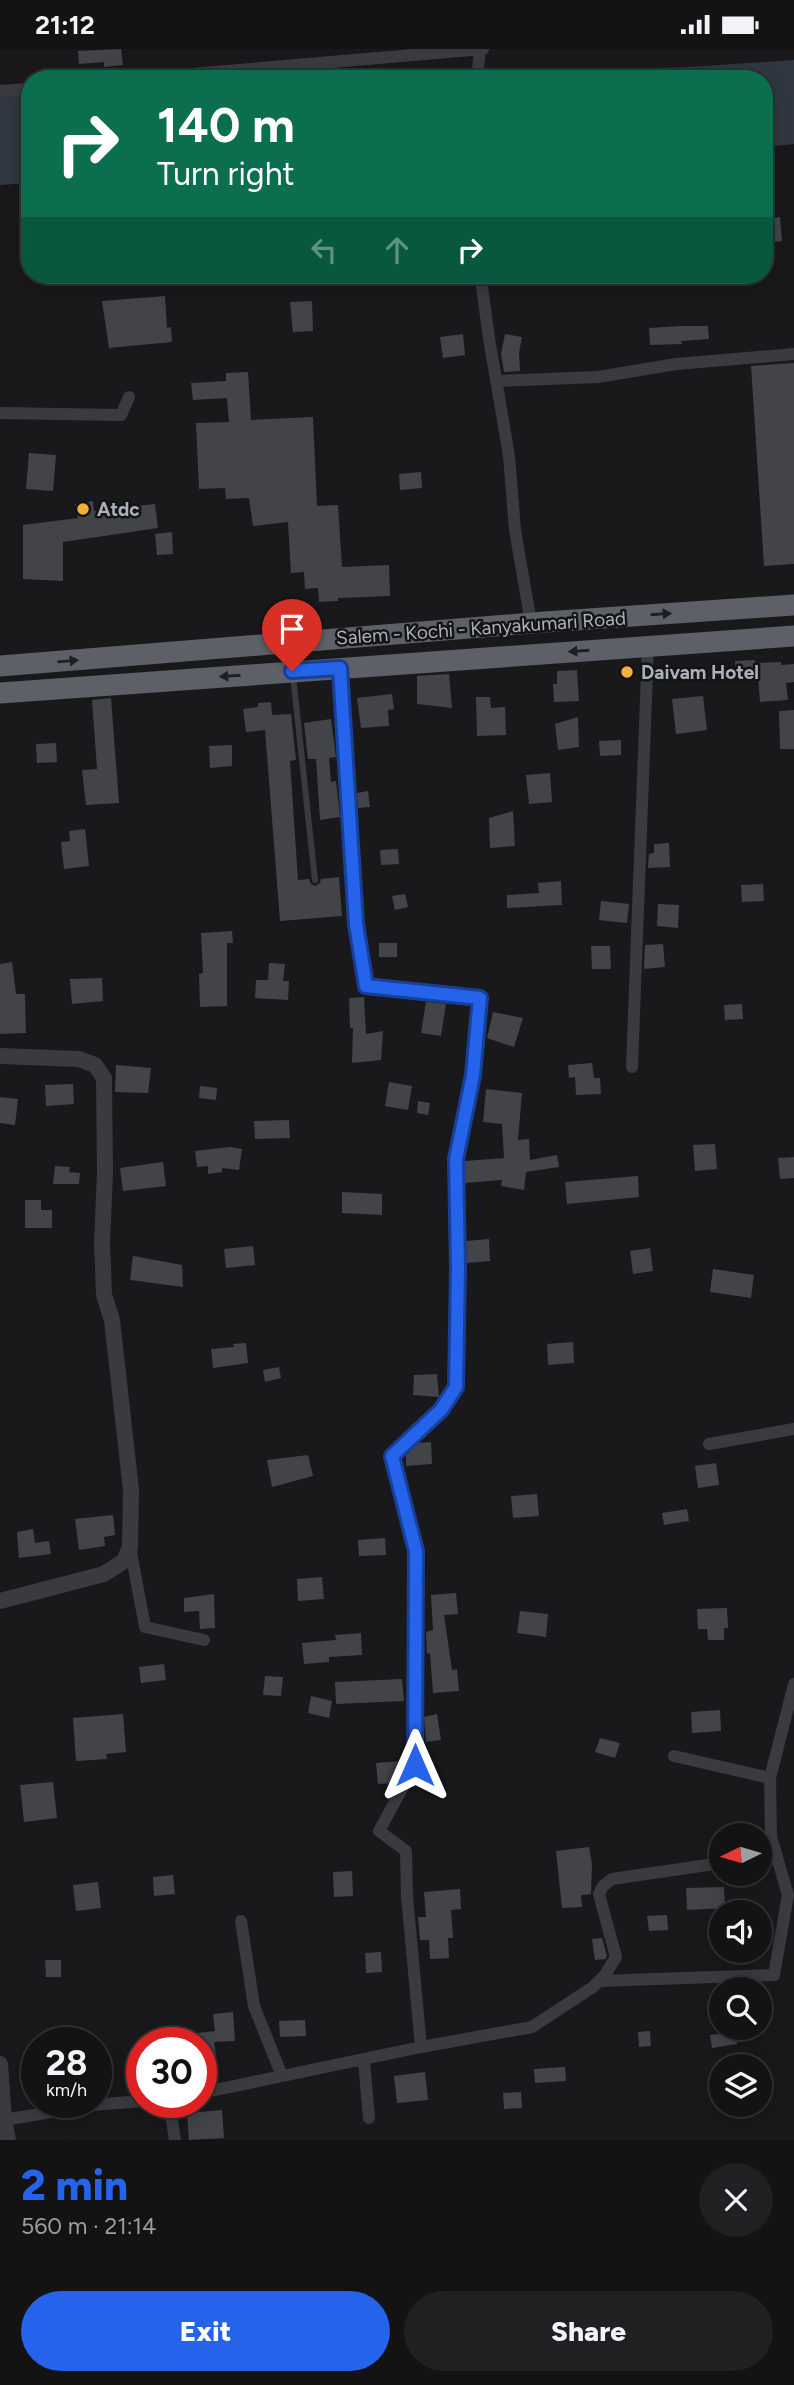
<!DOCTYPE html>
<html lang="en">
<head>
<meta charset="utf-8">
<style>
  body { margin:0; font-family:Figtree,sans-serif; background:#202022; color:#f1f3f6; height:100vh; display:flex; flex-direction:column; font-size:26px; white-space:nowrap }
  * { box-sizing:border-box; margin:0 }
  p { font-size:23px; color:#9d9ea0 }
  .icon { flex:none; width:38px; height:38px; fill:none; stroke:currentColor; stroke-width:2; stroke-linecap:round; stroke-linejoin:round }
  .map { position:relative; height:2091px; overflow:hidden }
  .side { display:flex; flex-direction:column; background:#131314; flex:1 }
  .side>* { flex:none }
  .guide { position:absolute; left:21px; top:21px; width:752px; height:214px; border-radius:28px; box-shadow:0 4px 18px #0003,0 0 0 2px #323234; background:#0b6e4f; color:#fff; overflow:hidden }
  .needle { width:46px; rotate:265deg }
  .fabs { position:absolute; left:709px; top:1774px; display:grid; gap:14px }
  .fabs a { display:grid; place-items:center; width:63px; height:63px; border-radius:50%; background:#131314; box-shadow:0 4px 18px #0003,0 0 0 2px #323234; font-size:35px }
  .speed { position:absolute; left:21px; top:1978px; display:flex; gap:14px; font-size:35px; font-weight:700; text-align:center }
  .speed>* { display:grid; place-content:center; width:91px; height:91px; border-radius:50%; background:#131314; box-shadow:0 4px 18px #0003,0 0 0 2px #323234; line-height:1 }
  .speed small { font-size:18px; font-weight:400 }
  .speed .limit { border:10px solid #d22; background:#fff; color:#111 }
  .pin { position:absolute; display:grid; place-items:center; width:60px; height:60px; color:#fff; margin:-72px -30px; border-radius:50% 50% 50% 0; rotate:-45deg; box-shadow:0 0 7px #0007 }
  .pin .icon { rotate:45deg }
  .me { position:absolute; width:77px; margin:-38px; rotate:0deg; stroke-linejoin:round; filter:drop-shadow(0 0 5px #0008) }
  .turn { display:flex; align-items:center; gap:24px; height:147px; padding:0 21px; font-size:32px }
  .turn .icon { width:91px; height:91px; stroke-width:2.5 }
  .turn b { display:block; font-size:49px; line-height:60px }
  .lanes { display:flex; align-items:center; height:66px; padding:0 21px; background:#0003; justify-content:center; gap:35px; direction:ltr }
  .lanes .off { opacity:.35 }
  .round { display:grid; place-items:center; flex:none; width:74px; height:74px; border-radius:37px; background:#202022 }
  .summary { display:flex; align-items:center; justify-content:space-between; height:119px; padding:0 21px }
  h1 { font-size:42px; font-weight:800; line-height:52px; color:#2563eb }
  .cta { display:flex; gap:14px; margin-top:auto; padding:14px 21px }
  .cta a { flex:1; height:80px; border-radius:42px; background:#2563eb; color:#fff; font-size:28px; font-weight:800; line-height:80px; text-align:center }
  .cta a+a { background:#202022; color:#f1f3f6 }
  .status { display:flex; justify-content:space-between; align-items:center; height:49px; padding:0 35px; background:#131314; direction:ltr }
  .status svg { height:19px; fill:currentColor }
  .map>svg:first-child { display:block }
  .water { fill:#2f3840 }
  .building { fill:#434448 }
  .lines { fill:none; stroke-linecap:round; stroke-linejoin:round }
  .service { stroke:#3a3b40; stroke-width:6 }
  .minor { stroke:#3a3b40; stroke-width:12 }
  .tertiary { stroke:#3a3b40; stroke-width:16 }
  .trunk { stroke:#5e6068; stroke-width:21 }
  .oneway { fill:#1f1f22 }
  .route-casing { stroke:#184099; stroke-width:18 }
  .route { stroke:#2563eb; stroke-width:12 }
  .poi-dot { fill:#f3b13a; stroke:#141416; stroke-width:2.5 }
  .labels { text-anchor:middle; dominant-baseline:central; stroke-width:5; stroke-linejoin:round; paint-order:stroke }
  .poi-label { font-size:19px; font-weight:bold; fill:#abb1bb; stroke:#141416; text-anchor:start }
  .street-label { font-size:19px; fill:#abb1bb; stroke:#141416 }
</style>
</head>
<body>
<div class="status"><b>21:12</b><svg viewBox="0 0 49 12"><path d="M0 12V9h3v3zM5 12V6h3v6zM10 12V3h3v9zM15 12V0h3v12zM26 1h20v11H26zM47 4h2v5h-2z"/></svg></div>
<div class="map">
<svg width="794" height="2091" viewBox="0 0 794 2091">
  <rect width="100%" height="100%" fill="#19191b"/>
  <path class="water" d="M794,11V95L765,98V30H328L689,18Z
    M30,45V134L0,136V47Z"/>
  <path class="building" d="M121,0L123,16L104,18V13L79,15L78,2Z
    M780,168L782,192L765,194V170Z
    M165,247L167,279L171,278L172,293L109,299L102,252Z
    M312,252L313,282L293,283L290,253Z
    M681,277H708L709,290L681,292L682,295L650,296L649,279Z
    M463,285L465,306L443,309L440,288Z
    M505,285L522,288L519,304L520,322L504,323L501,305Z
    M794,314V515L764,517L751,317Z
    M248,323L251,371L313,368L317,457L338,456L342,518L389,516L390,547L338,549V552L319,553L318,539L305,540L304,523L291,524L288,473L253,477L249,449L226,450L225,439L199,440L196,374L229,373L227,349L193,351L191,334L226,332V324Z
    M29,404L56,406L53,442L26,440Z
    M421,423L422,439L400,441L399,425Z
    M93,452L94,462L155,455L158,479L63,493V532L23,530V476L78,469L75,455Z
    M172,483L173,505L157,506L155,485Z
    M755,611V614L781,613V616L794,615V633L786,634L788,651L760,653L758,628H736L735,612Z
    M577,621L579,652L554,653L553,635H557V622Z
    M449,625L452,659L417,655V627Z
    M392,645L394,660L388,661L389,677L361,679L357,649Z
    M703,647L707,681L676,685L672,650Z
    M476,648H490L491,659L505,658L506,686L477,687Z
    M111,649L119,754L86,756L82,721L97,720L92,651Z
    M271,653L272,666L291,665L296,711L290,712L298,831L309,830L311,835L315,837L320,834L321,830L339,828L342,867L280,872L265,681L246,683L243,660L258,658V654Z
    M794,661V700H780L779,662Z
    M578,668L579,698L558,701L555,675Z
    M331,670L336,708L329,709L331,733L336,732L340,768L320,771L316,710H308L304,674Z
    M621,691V706L600,707L599,692Z
    M56,694L57,713L37,714L36,695Z
    M232,696V717L210,719L209,697Z
    M550,724L552,753L529,755L526,726Z
    M368,742L370,758L358,759L357,744Z
    M513,762L515,797L490,799L489,769Z
    M85,780L89,817L64,820L61,793L70,792L69,782Z
    M669,794L670,818L648,819L649,805L654,804V795Z
    M398,800L399,815L381,816L380,801Z
    M561,832L562,856L507,859V846L539,844L538,834Z
    M763,835L764,852L742,853L741,836Z
    M405,845L408,858L395,861L392,847Z
    M601,852L629,855L627,874L599,871Z
    M658,855L679,856L678,879L657,877Z
    M232,882L233,894H227V957L200,958L199,925L203,924L201,884Z
    M379,894H397V908H379Z
    M663,895L665,918L644,920L645,896Z
    M591,897H610L611,920H592Z
    M12,913L16,945H25L26,984L0,985V915Z
    M269,914L285,915L283,932H289L288,951L255,949L256,931H268Z
    M102,929L103,952L72,955L70,930Z
    M364,948L366,985L383,982L381,1011L352,1014L353,979H350L349,949Z
    M426,953L446,955L441,987L421,984Z
    M742,955L743,970L725,971L724,956Z
    M493,963L523,969L514,998L487,989Z
    M592,1014L594,1029H600L601,1045L576,1046L575,1028L569,1029L568,1016Z
    M116,1016L151,1019L148,1044L115,1043Z
    M389,1033L412,1037L408,1061L385,1057Z
    M73,1035L74,1055L46,1057L45,1036Z
    M200,1037L217,1039L216,1051L199,1049Z
    M486,1040L522,1044L518,1091L529,1090L530,1111L557,1106L559,1118L526,1123L524,1141L501,1137L502,1131L465,1134V1112L504,1109L502,1075L483,1073Z
    M0,1048L18,1050L15,1076L0,1074Z
    M418,1052L430,1054L428,1066L417,1064Z
    M289,1071L290,1089L255,1090L254,1072Z
    M715,1095L717,1120L695,1122L693,1096Z
    M230,1098L242,1100L239,1121L222,1119V1123L208,1125V1117L197,1118L195,1102Z
    M794,1108V1129L780,1130L778,1109Z
    M163,1113L166,1137L123,1142L120,1119Z
    M55,1117L70,1118L69,1123L80,1124L79,1135H53Z
    M638,1127L639,1148L567,1155L565,1133Z
    M342,1143L382,1145V1166L342,1164Z
    M25,1151H41V1161H52V1179H25Z
    M489,1190L490,1212L467,1214L466,1192Z
    M253,1197L255,1216L226,1219L224,1200Z
    M650,1199L653,1222L633,1225L630,1202Z
    M133,1207L182,1216L183,1238L130,1231Z
    M713,1220L754,1226L751,1249L710,1243Z
    M573,1293L574,1314L548,1316L547,1295Z
    M246,1294L248,1314L213,1319L211,1300L234,1298L233,1295Z
    M279,1318L281,1329L265,1333L263,1321Z
    M437,1325L439,1348L413,1346L414,1326Z
    M431,1393L432,1415L406,1417V1406L418,1394Z
    M308,1406L313,1427L272,1438L267,1411Z
    M716,1414L719,1436L698,1439L695,1417Z
    M537,1445L539,1467L513,1469L511,1447Z
    M687,1460L689,1472L664,1476L662,1464Z
    M113,1466L115,1486L104,1488L105,1497L79,1501L75,1470Z
    M33,1480L35,1494L49,1492L51,1505L19,1509L17,1483Z
    M385,1489L386,1506L359,1507L358,1491Z
    M322,1528L324,1550L298,1552L297,1530Z
    M456,1544L458,1565L444,1566L452,1621L457,1620L459,1642L433,1644L430,1604L427,1605L426,1583L433,1581L431,1546Z
    M214,1545L215,1579L200,1580L199,1562L184,1563V1549Z
    M727,1559L728,1579H724V1591H708L707,1580H698L697,1560Z
    M520,1562L548,1565L546,1588L517,1584Z
    M361,1584L362,1606L329,1608V1613L304,1615L302,1594L336,1591L335,1586Z
    M164,1615L166,1631L141,1634L139,1618Z
    M265,1627L283,1628L281,1647L263,1646Z
    M402,1630L404,1652L336,1655L335,1633Z
    M311,1647L332,1652L329,1669L308,1664Z
    M720,1661L721,1682L692,1684L691,1663Z
    M123,1665L126,1703L106,1705L107,1710L76,1712L73,1669Z
    M437,1665L441,1691L426,1693L424,1668Z
    M600,1689L620,1694L615,1709L595,1703Z
    M402,1712V1721L395,1734L378,1735L376,1714Z
    M53,1733L57,1769L24,1773L20,1736Z
    M589,1798L592,1815L591,1845L581,1846L582,1858L562,1859L556,1802Z
    M352,1822L353,1847L334,1848L333,1823Z
    M173,1826L175,1845L154,1847L153,1828Z
    M98,1833L101,1859L76,1862L73,1836Z
    M724,1838L725,1859L687,1861L686,1839Z
    M460,1840L461,1860L451,1861L453,1889H448L449,1909L430,1910L429,1891H420L418,1868H426L424,1843Z
    M667,1866L668,1881L649,1882L647,1867Z
    M602,1889L607,1907L605,1910L595,1911L592,1890Z
    M381,1903L382,1923L366,1924L365,1904Z
    M45,1911H61V1928H46Z
    M233,1963L235,1992L214,1993L216,2006L201,2008V1993H189L188,1985L215,1982L213,1965Z
    M305,1971L306,1987L280,1988L279,1972Z
    M650,1982L651,1997L639,1998L638,1983Z
    M736,1983L737,1995L712,1999L710,1986Z
    M565,2018L566,2032L535,2034L534,2020Z
    M425,2023L428,2051L397,2054L394,2027Z
    M521,2043L522,2059L504,2060L503,2044Z
    M222,2061L224,2089L189,2091L187,2064Z"/>
  <g class="lines">
    <path class="service" d="M293,627L315,831"/>
    <path class="minor" d="M133,30L483,0
      M477,30L480,0
      M0,42L30,40
      M482,226V238L489,289L509,407L515,481L531,574
      M498,332L598,328L676,315L794,305
      M0,364L121,366L129,348
      M340,619L356,875L366,938L480,949L473,1025L456,1110L458,1219L456,1338L441,1361L392,1407L416,1502L415,1716L379,1782L406,1802L407,1847L421,1998
      M632,1018L648,597
      M709,1395L794,1380
      M130,1498L145,1578L204,1591
      M674,1707L770,1729
      M760,1807L765,1802L771,1788L770,1729L794,1635
      M241,1872L254,1957L282,2027
      M599,1932L774,1926L788,1846L771,1788
      M364,2011L369,2069
      M201,2044L421,1998L532,1978L593,1938L605,1926L616,1908L599,1845L603,1837L612,1830L721,1814
      M169,2053L175,2091
      M4,2071L93,2056L142,2052"/>
    <path class="tertiary" d="M0,1007L79,1010L95,1016L104,1029L105,1124L102,1193L104,1246L112,1271L131,1441L130,1498L124,1512L104,1525L0,1552
      M0,2015L4,2071L8,2091"/>
    <path class="trunk" d="M0,617L545,573L794,556
      M0,644L794,587"/>
  </g>
  <defs><path id="oneway-solid" d="M-6-.8H1V-3.2L6.5 0L1 3.2V.8H-6Z" transform="scale(1.75)"/></defs>
  <g class="oneway">
    <use href="#oneway-solid" transform="translate(661 565) rotate(-4)"/>
    <use href="#oneway-solid" transform="translate(579 602) rotate(176)"/>
    <use href="#oneway-solid" transform="translate(68 612) rotate(-5)"/>
    <use href="#oneway-solid" transform="translate(230 627) rotate(176)"/>
  </g>
  <g class="lines">
    <g class="route-casing">
      <path id="route" d="M292,622L340,619L356,875L366,937L480,949L473,1026L456,1110L458,1219L456,1338L441,1361L392,1407L416,1502L415,1716"/>
    </g>
    <use href="#route" class="route"/>
  </g>
  <g class="poi-dot">
    <circle cx="83" cy="460" r="7"/>
    <circle cx="627" cy="623" r="7"/>
  </g>
  <g class="labels">
    <g class="poi-label">
      <text x="97" y="460">Atdc</text>
      <text x="641" y="623">Daivam Hotel</text>
    </g>
    <g class="street-label">
      <text transform="translate(481 579) rotate(-4)">Salem - Kochi - Kanyakumari Road</text>
    </g>
  </g>
</svg>
<div class="fabs">
<a><svg class="needle" viewBox="-14 -14 28 28"><path d="M0-13l5 13h-10z" fill="#e53935"/><path d="M0 13l5-13h-10z" fill="#9d9ea0"/></svg></a>
<a><svg class="icon" aria-label="sound" viewBox="0 0 24 24"><path d="M4 9h4l5-4v14l-5-4H4zM17 9q2 3 0 6"/></svg></a>
<a><svg class="icon" aria-label="search" viewBox="0 0 24 24"><circle cx="10" cy="10" r="6"/><path d="M15 15l6 6"/></svg></a>
<a><svg class="icon" aria-label="layers" viewBox="0 0 24 24"><path d="M12 4l9 5-9 5-9-5zM3 14l9 5 9-5"/></svg></a>
</div>
<div class="speed"><div>28<small>km/h</small></div><div class="limit">30</div></div>
<div class="pin" style="left:292px;top:622px;background:#d93025"><svg class="icon" aria-label="arrive" viewBox="0 0 24 24"><path d="M6 21V4h12l-3 4 3 4H6"/></svg></div>
<svg class="me" style="left:415px;top:1716px" viewBox="-20 -20 40 40"><path d="M0-17L14 15 0 8-14 15z" fill="#2563eb" stroke="#fff" stroke-width="4"/></svg>
<div class="guide">
<div class="turn"><svg class="icon" aria-label="right" viewBox="0 0 24 24"><path d="M7 20v-9h11M14 6l5 5-5 5"/></svg><div><b>140 m</b>Turn right</div></div>
<div class="lanes"><svg class="icon off" aria-label="left" viewBox="0 0 24 24"><path d="M17 20v-9H6M10 6l-5 5 5 5"/></svg><svg class="icon off" aria-label="ahead" viewBox="0 0 24 24"><path d="M12 20V5M6 11l6-6 6 6"/></svg><svg class="icon" aria-label="right" viewBox="0 0 24 24"><path d="M7 20v-9h11M14 6l5 5-5 5"/></svg></div>
</div>
</div>
<section class="side">
<div class="summary"><div><h1>2 min</h1><p>560 m · 21:14</p></div><a class="round"><svg class="icon" aria-label="close" viewBox="0 0 24 24"><path d="M6 6l12 12M18 6L6 18"/></svg></a></div>
<div class="cta"><a>Exit</a><a>Share</a></div>
</section>
</body>
</html>
